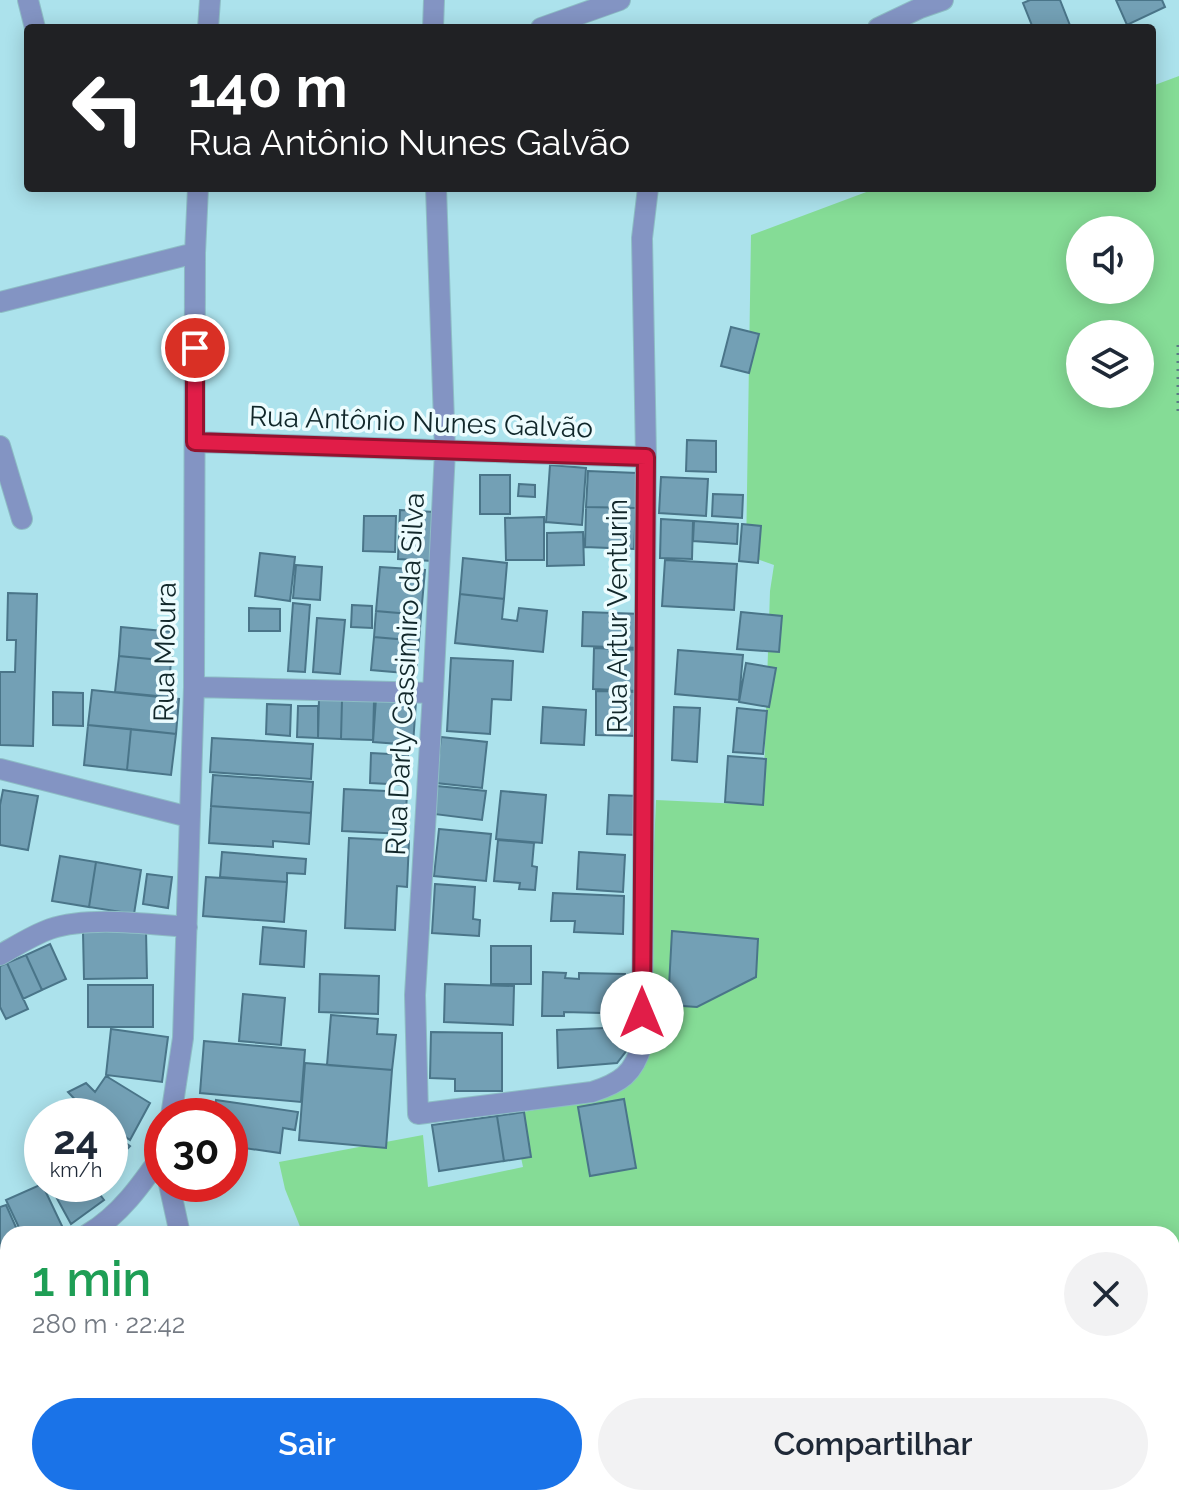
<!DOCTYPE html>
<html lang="pt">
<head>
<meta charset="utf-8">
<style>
  body { margin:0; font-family:Raleway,sans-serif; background:#f2f2f3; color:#1f2937; height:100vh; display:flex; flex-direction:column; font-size:30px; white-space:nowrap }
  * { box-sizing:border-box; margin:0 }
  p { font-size:26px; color:#747a83 }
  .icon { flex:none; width:44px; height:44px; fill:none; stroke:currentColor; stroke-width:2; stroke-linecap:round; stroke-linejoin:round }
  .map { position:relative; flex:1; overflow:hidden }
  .panel { position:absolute; left:0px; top:1226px; width:1180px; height:280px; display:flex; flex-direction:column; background:#fff; border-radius:24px 24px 0 0; box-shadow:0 4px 20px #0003 }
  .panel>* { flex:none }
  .hud { position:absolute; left:24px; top:24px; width:1132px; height:168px; border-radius:8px; box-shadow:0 4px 20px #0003; background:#202124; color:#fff; overflow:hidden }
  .controls { position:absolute; left:1066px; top:216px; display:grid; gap:16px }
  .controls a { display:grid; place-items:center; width:88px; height:88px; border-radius:50%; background:#fff; box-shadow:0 4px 20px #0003; font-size:40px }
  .speed { position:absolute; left:24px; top:1098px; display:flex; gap:16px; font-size:40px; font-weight:700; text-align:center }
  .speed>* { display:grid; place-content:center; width:104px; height:104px; border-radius:50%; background:#fff; box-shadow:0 4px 20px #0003; line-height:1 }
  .speed small { font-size:20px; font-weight:400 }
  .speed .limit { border:12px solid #d22; background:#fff; color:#111 }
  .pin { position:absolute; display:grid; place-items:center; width:68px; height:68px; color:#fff; margin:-34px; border:4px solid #fff; border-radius:50%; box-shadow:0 2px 8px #0007 }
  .me { position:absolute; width:88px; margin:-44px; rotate:0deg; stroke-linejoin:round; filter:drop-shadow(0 0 6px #0008) }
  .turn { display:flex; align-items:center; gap:28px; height:168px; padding:0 32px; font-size:36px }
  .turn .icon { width:104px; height:104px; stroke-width:2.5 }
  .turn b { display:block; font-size:56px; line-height:68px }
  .round { display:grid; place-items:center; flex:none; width:84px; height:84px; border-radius:42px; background:#f2f2f3 }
  .head { display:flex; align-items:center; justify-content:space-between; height:136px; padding:0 32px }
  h1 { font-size:48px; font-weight:600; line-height:60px; color:#1e9e55 }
  .primary-button { display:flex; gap:16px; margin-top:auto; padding:16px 32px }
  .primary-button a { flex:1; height:92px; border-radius:48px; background:#1a73e8; color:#fff; font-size:32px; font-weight:600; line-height:92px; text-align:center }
  .primary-button a+a { background:#f2f2f3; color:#1f2937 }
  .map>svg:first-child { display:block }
  .green { fill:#85dc96; fill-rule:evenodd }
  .building { fill:#73a0b5; stroke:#4a7589; stroke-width:2 }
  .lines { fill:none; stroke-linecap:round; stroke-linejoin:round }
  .minor-casing { stroke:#8dbdc5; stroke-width:22 }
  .path { stroke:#587c82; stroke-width:5; stroke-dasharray:2 6; stroke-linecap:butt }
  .minor { stroke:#8394c3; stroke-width:20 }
  .route-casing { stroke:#92132f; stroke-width:20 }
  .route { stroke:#e11d48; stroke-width:14 }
  .labels { text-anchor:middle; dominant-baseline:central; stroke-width:7; stroke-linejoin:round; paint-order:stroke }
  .street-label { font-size:28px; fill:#11272a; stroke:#ecfcfe }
</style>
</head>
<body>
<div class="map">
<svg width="1179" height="1506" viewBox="0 0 1179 1506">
  <rect width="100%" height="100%" fill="#ace2ec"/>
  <path class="green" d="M1179,76V1506L524,1505L513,1498H1172V1234H303L285,1189L279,1162L423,1135L428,1187L523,1167L512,1114L600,1098L645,1057L656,800L763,805L770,591L774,565L746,555L751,235L877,188H1152V86ZM1080,230H1140V290H1080ZM1080,334H1140V394H1080Z"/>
  <path class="building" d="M1030,0H1060L1071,28H1033L1023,3Z
    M1116,0H1162L1165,7L1127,25Z
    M731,327L759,334L749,373L721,366Z
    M687,440L716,441V472L686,471Z
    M550,465L586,468L582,525L546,522Z
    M588,471L637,473L636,508L586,507Z
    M480,475H510V514H480Z
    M661,477L708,479L706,516L659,513Z
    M519,484L535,485V497L518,496Z
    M713,494L743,495L742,518L712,516Z
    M586,507L636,508L634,549L585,547Z
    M400,510L434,512L432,561L398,559Z
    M364,516H396L395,552L363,551Z
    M544,517V560H506L505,518Z
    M661,519L693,521L692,559L660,558Z
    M694,521L738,524L737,544L693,541Z
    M742,524L761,526L758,563L739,561Z
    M583,532L584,565L547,566V533Z
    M260,553L295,557L290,601L255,596Z
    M463,558L507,563L504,599L460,594Z
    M665,560L737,564L734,610L662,606Z
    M296,565L322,567L320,600L293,598Z
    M380,567L425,570L421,615L376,611Z
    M8,593L37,594L33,746L0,745V672H15L16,640H7Z
    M460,594L504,599L502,619L517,621L519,608L547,611L543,652L455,643Z
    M293,603L310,605L305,672L288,671Z
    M352,605L372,606V628L351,627Z
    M249,608L280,609V631H249Z
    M376,611L421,615L419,641L374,637Z
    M583,612L643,614L642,648L582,646Z
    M741,612L782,616L779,652L737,649Z
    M317,618L345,620L340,674L313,672Z
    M121,627L174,632L171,661L119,656Z
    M374,637L419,641L416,674L371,670Z
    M594,648L641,650L639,691L593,689Z
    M678,650L743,655L739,700L675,694Z
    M119,656L171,661L168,697L115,692Z
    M451,658L513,661L511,700L492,699L490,734L447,731Z
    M746,663L776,668L769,707L739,702Z
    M92,690L179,699L176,734L88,725Z
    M596,691L639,692L638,736L596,735Z
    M53,692L83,693V726L53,725Z
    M376,698L416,701L413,745L373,742Z
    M319,699L342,700L341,739L318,738Z
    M342,700L374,701L373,740L341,739Z
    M267,704L291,705L290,736L266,734Z
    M298,706H318V738L297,737Z
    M543,707L586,710L584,745L541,743Z
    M674,707L700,708L697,762L672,760Z
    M737,708L767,711L763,754L733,752Z
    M88,725L131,729L127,770L84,765Z
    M131,729L176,734L171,775L127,770Z
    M441,737L487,742L482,788L436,783Z
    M212,738L313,744L311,779L210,772Z
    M371,753L408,755L407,785L370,783Z
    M728,756L766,759L763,805L725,802Z
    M213,775L313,782L311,813L211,806Z
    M437,786L486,791L482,820L434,814Z
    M344,789L407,792L405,834L342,831Z
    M3,790L38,796L28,850L0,845V805Z
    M501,791L546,795L542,843L496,839Z
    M609,795L639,796L637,835L607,834Z
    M211,806L311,813L309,844L273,841V847L209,843Z
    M439,829L491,834L486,881L434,876Z
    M349,838L409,841L407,887L397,886L395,930L345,928Z
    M498,840L534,843L532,866L537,867L535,890L519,889L520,883L494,881Z
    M222,852L306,859L305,874L287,873V882L220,877Z
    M579,852L625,855L623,892L577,889Z
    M60,856L96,862L89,907L52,901Z
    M96,862L141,870L134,914L89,907Z
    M147,874L172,877L168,908L143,904Z
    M206,877L287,882L284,922L203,916Z
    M435,884L475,887L473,919L480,920L479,936L432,933Z
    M553,893L624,896L623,934L574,932L575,921H551Z
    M263,927L306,931L304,967L260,964Z
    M146,930L147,978L84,979L83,932Z
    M672,931L758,939L756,977L697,1007L668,1005Z
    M50,944L66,979L42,990L26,955Z
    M491,946H531V984H491Z
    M26,955L42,990L23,999L7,963Z
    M7,963L28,1009L6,1019L0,1007V966Z
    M543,972L566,973L565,978L579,979V973L625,974V1019H602V1013L564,1012V1016H542Z
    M320,974L379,976L378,1014L319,1012Z
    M445,984L514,986L513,1025L444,1022Z
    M88,985H153V1027H88Z
    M243,994L285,998L281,1045L239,1041Z
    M331,1015L378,1019L377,1034L396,1035L392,1070L327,1065Z
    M629,1027L627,1050L617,1063L558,1068L557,1030Z
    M111,1029L168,1037L162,1082L106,1075Z
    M431,1032L502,1033V1091H455V1079L430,1078Z
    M204,1041L305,1050L301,1102L200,1093Z
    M305,1063L392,1070L386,1148L299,1140Z
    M106,1076L150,1103L130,1140L110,1126V1116H95L81,1106L68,1092L86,1083L95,1092Z
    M624,1099L636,1168L590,1176L578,1107Z
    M216,1100L298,1112L295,1130L283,1128L280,1153L230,1146V1116H214Z
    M524,1112L531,1157L504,1161L497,1116Z
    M497,1116L504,1161L439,1171L432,1125Z
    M110,1131L130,1146L110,1167Z
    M42,1184L63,1228L50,1234H22L6,1200Z
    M49,1184H92L104,1200L71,1224Z
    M6,1205L19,1234H8V1251L0,1255V1207Z
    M0,1462L8,1479V1498H16L20,1506H0Z
    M93,1498H195L178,1506H90L88,1501Z
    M530,1498H577L586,1499L585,1506H529Z"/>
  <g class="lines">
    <g class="minor-casing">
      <path id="minor" d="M28,0L35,28
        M208,28L210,0
        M433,28L434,0
        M541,28L620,0
        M878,28L920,8L943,0
        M436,188L445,451L433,693L415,995L418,1114L592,1092C620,1083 634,1074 642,1044L646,457L642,238L648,188
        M0,302L195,253
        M195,442L646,457
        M0,446L22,519
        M194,687L433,693
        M0,769L189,817
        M0,955C16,946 33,935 50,929C89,916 146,924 187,927
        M171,1116L183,1038L194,687L195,253L198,188
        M169,1184L180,1234
        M88,1234C120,1215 141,1185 162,1155
        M0,1275L8,1272
        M0,1405L8,1423
        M42,1498L45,1506
        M436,1498L439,1506"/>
    </g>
    <path class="path" d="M1179,345V413"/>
    <use href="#minor" class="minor"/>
  </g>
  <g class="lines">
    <g class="route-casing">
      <path id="route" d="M195,348V442L646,457L642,1013"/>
    </g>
    <use href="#route" class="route"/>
  </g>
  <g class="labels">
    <g class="street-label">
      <text transform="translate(421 422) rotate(2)">Rua Antônio Nunes Galvão</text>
      <text transform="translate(617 616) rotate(-90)">Rua Artur Venturin</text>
      <text transform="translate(165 652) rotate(-89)">Rua Moura</text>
      <text transform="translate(405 674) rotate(-87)">Rua Darly Cassimiro da Silva</text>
    </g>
  </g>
</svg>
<div class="controls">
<a><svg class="icon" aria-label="sound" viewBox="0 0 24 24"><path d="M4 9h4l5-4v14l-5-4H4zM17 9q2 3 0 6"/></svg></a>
<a><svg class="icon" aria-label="layers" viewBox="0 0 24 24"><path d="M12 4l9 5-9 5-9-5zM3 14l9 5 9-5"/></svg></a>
</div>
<div class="speed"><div>24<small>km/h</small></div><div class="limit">30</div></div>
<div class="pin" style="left:195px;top:348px;background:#d93025"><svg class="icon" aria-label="arrive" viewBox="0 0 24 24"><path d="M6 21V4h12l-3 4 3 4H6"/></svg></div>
<svg class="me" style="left:642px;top:1013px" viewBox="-20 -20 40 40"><circle r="19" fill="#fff"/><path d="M0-13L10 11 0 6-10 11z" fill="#e11d48"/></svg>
<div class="hud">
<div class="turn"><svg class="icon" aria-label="left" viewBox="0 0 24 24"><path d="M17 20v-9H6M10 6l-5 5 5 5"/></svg><div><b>140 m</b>Rua Antônio Nunes Galvão</div></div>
</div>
<section class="panel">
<div class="head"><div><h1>1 min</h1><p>280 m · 22:42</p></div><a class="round"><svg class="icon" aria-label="close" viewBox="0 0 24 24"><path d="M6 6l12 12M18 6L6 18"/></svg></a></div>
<div class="primary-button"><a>Sair</a><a>Compartilhar</a></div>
</section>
</div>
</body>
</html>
